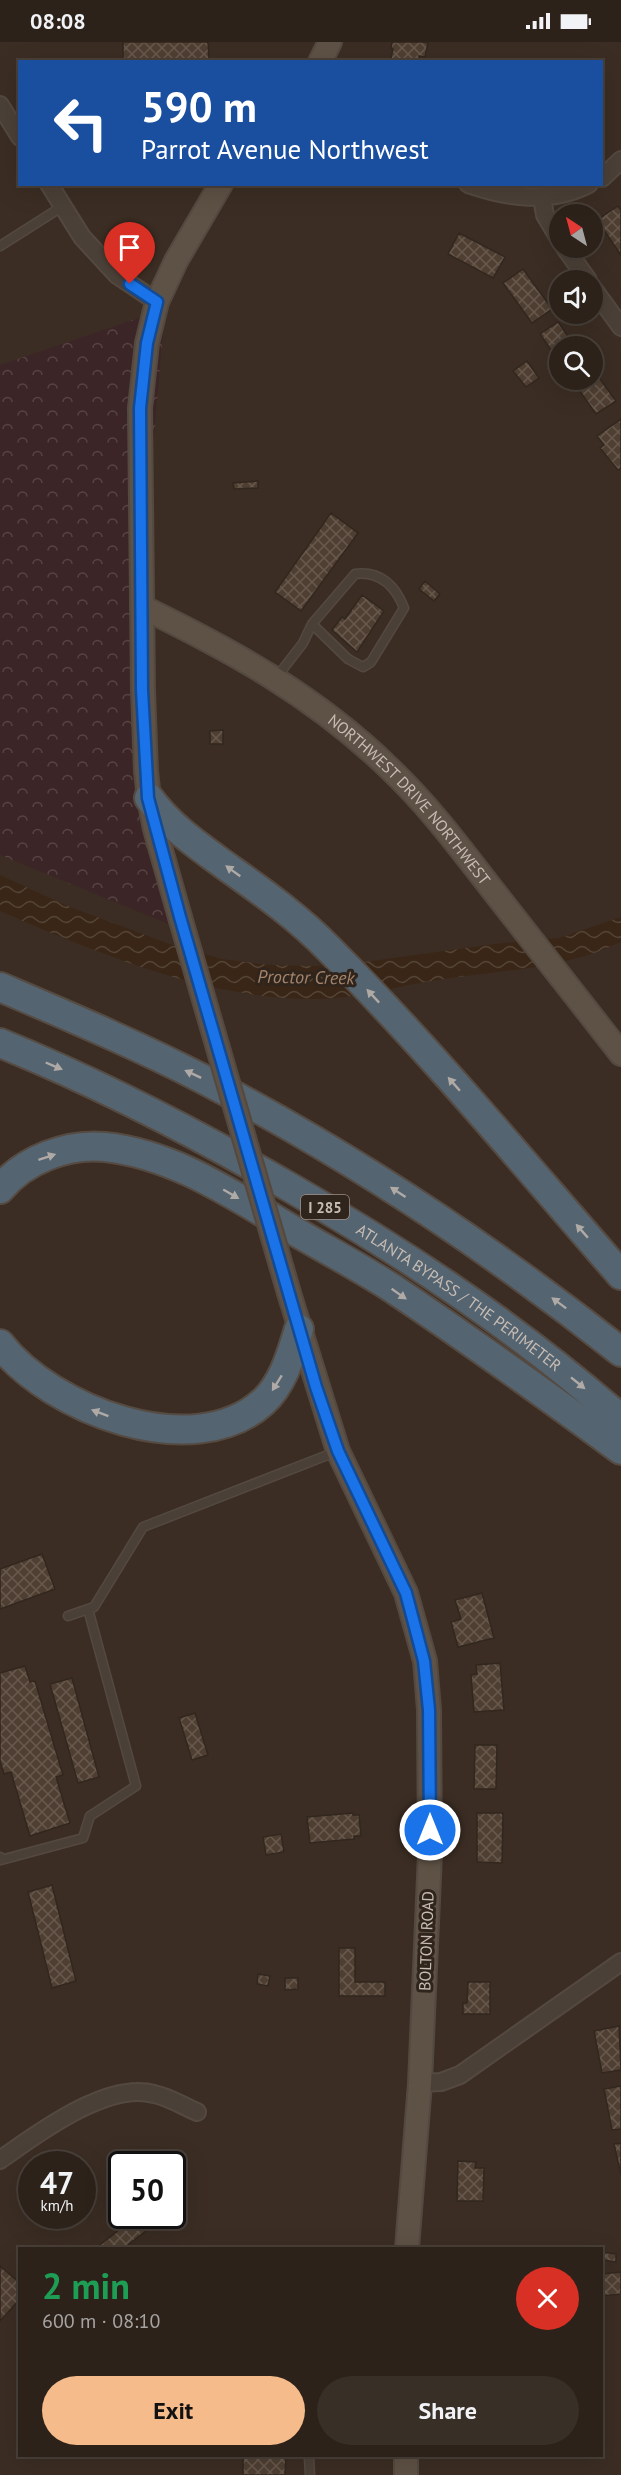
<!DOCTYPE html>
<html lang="en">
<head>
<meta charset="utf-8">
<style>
  body { margin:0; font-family:"PT Sans",sans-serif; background:#382f27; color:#f1f3f6; height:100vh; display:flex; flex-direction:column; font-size:22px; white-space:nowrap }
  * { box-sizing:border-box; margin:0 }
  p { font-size:20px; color:#a6a4a2 }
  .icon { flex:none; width:33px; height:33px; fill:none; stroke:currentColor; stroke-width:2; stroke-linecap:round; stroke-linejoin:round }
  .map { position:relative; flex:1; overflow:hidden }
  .drawer { position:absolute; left:18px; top:2205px; width:585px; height:210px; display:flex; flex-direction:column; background:#2c221a; border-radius:0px; box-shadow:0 6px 24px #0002,0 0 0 2px #483f39 }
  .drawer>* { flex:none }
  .hud { position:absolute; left:18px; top:18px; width:585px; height:126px; border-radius:0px; box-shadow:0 6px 24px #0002,0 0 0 2px #483f39; background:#1a4fa0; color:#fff; overflow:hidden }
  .needle { width:39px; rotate:324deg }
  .buttons { position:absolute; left:549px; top:162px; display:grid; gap:12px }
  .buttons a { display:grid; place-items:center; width:54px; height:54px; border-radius:50%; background:#2c221a; box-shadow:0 6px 24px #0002,0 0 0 2px #483f39; font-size:30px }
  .speed { position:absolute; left:18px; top:2109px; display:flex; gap:12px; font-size:30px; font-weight:700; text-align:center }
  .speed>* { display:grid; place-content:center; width:78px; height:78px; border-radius:50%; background:#2c221a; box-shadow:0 6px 24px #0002,0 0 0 2px #483f39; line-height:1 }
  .speed small { font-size:15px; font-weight:400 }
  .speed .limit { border:3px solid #111; border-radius:9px; background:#fff; color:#111 }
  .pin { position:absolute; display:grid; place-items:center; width:51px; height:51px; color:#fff; margin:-62px -26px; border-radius:50% 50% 50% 0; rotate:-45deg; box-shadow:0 0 6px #0007 }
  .pin .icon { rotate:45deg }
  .me { position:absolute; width:66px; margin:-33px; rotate:0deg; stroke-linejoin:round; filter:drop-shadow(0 0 4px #0008) }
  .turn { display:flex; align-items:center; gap:21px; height:126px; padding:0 24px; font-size:27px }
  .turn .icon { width:78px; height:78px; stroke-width:2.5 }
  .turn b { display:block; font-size:42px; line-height:51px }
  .round { display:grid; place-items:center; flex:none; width:63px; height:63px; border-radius:32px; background:#382f27 }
  .head { display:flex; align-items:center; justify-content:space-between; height:102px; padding:0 24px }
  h1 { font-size:36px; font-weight:600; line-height:45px; color:#1e9e55 }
  .button { display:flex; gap:12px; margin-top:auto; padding:12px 24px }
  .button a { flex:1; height:69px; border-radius:36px; background:#f5bb8a; color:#111; font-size:24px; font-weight:600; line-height:69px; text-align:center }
  .button a+a { background:#382f27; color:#f1f3f6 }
  .status { display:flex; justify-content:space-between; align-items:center; height:42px; padding:0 30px; background:#2c221a; direction:ltr }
  .status svg { height:16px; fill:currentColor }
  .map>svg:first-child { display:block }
  .forest { fill:url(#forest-crowns) }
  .water { fill:url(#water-waves) }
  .building { fill:url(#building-cross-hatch); stroke:#32271e; stroke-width:1.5 }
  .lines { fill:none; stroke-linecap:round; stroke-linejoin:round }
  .lane-casing { stroke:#544940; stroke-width:11 }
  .street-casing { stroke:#544940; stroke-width:20 }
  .secondary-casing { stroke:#544940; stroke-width:26 }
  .highway-casing { stroke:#564b42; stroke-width:32 }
  .lane { stroke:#4b4037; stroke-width:8 }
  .street { stroke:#4b4037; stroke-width:16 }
  .secondary { stroke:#5e5145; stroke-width:22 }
  .highway { stroke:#546471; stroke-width:28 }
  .secondary-bridge-casing { stroke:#544940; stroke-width:26; stroke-linecap:butt }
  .secondary-bridge { stroke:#5e5145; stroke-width:22 }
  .oneway { fill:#b0aaa6 }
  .route-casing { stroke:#114b97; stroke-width:15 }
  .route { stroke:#1a73e8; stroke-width:10 }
  .labels { text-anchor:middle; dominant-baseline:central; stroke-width:6; stroke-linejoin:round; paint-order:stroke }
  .shield { fill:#30251c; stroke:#9a8f86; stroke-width:1.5 }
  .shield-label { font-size:15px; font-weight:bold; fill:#c7bcb3 }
  .street-label { font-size:16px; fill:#c7bcb3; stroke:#30251c }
  .water-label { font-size:18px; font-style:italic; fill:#a5846c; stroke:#30251c }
</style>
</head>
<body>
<div class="status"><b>08:08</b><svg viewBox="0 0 49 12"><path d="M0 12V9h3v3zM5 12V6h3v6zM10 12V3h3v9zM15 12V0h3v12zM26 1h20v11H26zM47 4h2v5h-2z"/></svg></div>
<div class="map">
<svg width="621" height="2433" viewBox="0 0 621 2433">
  <defs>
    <pattern id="forest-crowns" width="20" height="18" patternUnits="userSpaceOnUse" patternTransform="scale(1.5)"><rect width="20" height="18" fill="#3c2526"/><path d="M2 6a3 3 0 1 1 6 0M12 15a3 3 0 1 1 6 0" fill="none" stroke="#574343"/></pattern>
    <pattern id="water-waves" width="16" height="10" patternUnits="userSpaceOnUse" patternTransform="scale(1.5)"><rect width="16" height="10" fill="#392617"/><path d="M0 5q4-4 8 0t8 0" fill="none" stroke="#544436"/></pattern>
    <pattern id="building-cross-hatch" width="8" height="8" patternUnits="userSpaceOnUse" patternTransform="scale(1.5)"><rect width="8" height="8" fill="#4f3f32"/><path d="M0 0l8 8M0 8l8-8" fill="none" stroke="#67594d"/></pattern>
  </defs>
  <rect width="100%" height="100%" fill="#3b2d23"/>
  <path class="forest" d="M165,267L142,535L135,727L195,893L0,813V323Z"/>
  <path class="water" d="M0,833L65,863L172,903L222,917L271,923L314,924L357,921L494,902L559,896L621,875V900C607,906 593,912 578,916C538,927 486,931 444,937C399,943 355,958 309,957C204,956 95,910 0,869Z"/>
  <path class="building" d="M123,0H208L209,16L208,20H123Z
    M392,0H423L428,1L425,15L419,14L420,20H390L393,7L391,6Z
    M618,164L621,168V213L597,178Z
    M459,191L505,215L493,236L448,212Z
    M523,227L552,267L532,281L503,241Z
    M558,280L575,304H560V321L540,292Z
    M527,319L539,336L526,345L513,329Z
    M592,326L616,359L596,372L572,338H592Z
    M621,377V426L618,428L600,406L604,403L597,394Z
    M258,439V446L234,447L233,441Z
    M331,471L358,491L301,569L275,550Z
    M425,539L440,552L434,559L419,547Z
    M362,553L384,569L357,610L332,588L342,575L345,577Z
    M223,688V702H210V689Z
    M42,1512L55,1547L0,1567V1527Z
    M482,1551L494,1596L458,1605L451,1580L461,1577L455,1558Z
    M500,1621L504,1668L474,1670L471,1633L477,1632L476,1623Z
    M25,1624L30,1640L35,1639L63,1733L56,1735L70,1781L30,1794L11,1730L4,1732L0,1719V1631Z
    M72,1636L99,1735L78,1741L50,1642Z
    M195,1671L208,1713L192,1718L179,1676Z
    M475,1703H497L496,1747H474Z
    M353,1771V1773H359L361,1794H354V1797L310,1801L307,1775Z
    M477,1771H503L502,1821L477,1820Z
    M281,1792L284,1810L266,1813L263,1795Z
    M52,1843L76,1939L52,1946L28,1850Z
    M339,1906H355V1940H385V1954H339Z
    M258,1932L270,1934L268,1944L257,1942Z
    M285,1936H298V1947L285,1948Z
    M468,1940H490V1972H463V1961H467Z
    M619,1984L621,2028L602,2031L594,1989Z
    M621,2044V2087L612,2088L604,2047Z
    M621,2101V2133L614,2102Z
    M458,2119L476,2120L475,2126H484L483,2159H457Z
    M137,2174H165L124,2206H96Z
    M602,2210L616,2212V2220L602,2218Z
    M0,2224L20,2241V2257L0,2279Z
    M621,2230V2252L602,2254V2232Z
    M243,2414H286L285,2433H243Z"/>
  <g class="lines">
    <g class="lane-casing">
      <path id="lane" d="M0,204L63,164
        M276,636L303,601L312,582L355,532C380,529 395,543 404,566L371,620L363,625L348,617L312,582
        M68,1574L94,1565L143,1485L338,1409
        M0,1815L1,1818L83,1796L90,1774L136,1744L88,1567
        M309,2416L310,2433"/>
    </g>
    <g class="street-casing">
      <path id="street" d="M0,63L20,95
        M602,136L621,118
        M49,142L82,195L117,233L157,260
        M468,142C508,156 550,162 589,142
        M542,156L545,173L560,198
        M565,206L588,238
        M592,245L621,285
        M420,2041L441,2040L460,2033L621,1920
        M0,2118C37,2092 107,2039 154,2052C169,2055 183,2064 197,2070"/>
    </g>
    <g class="secondary-casing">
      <g id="secondary">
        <path d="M320,20L330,0"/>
        <path id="s1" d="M142,565C233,609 316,655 389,726C430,765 460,806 495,851C537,905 579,958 621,1012"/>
        <path d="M180,875L155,787L149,756L146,729L143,648L140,366L147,301L157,260L176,219L221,142"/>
        <path d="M289,1251L338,1409L406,1551L425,1619L429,1668L430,1812L420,2041L407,2206"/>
        <path d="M406,2433V2414"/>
      </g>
    </g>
    <g class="highway-casing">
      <g id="highway">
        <path d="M149,756C171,786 200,805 230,827C264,851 300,877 329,907C432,1010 525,1123 621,1233"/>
        <path d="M0,945C68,974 137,1003 203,1037C351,1114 490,1206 621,1310"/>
        <path id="s2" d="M0,1001C101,1042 197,1092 291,1146C408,1213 520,1288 621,1377"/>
        <path d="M0,1147C24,1118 67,1101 105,1105C172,1112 230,1151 286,1184C321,1205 358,1224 392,1246C470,1298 546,1353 621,1408"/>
        <path d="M0,1302C50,1367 193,1423 263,1360C283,1342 291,1313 299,1287"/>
      </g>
    </g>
    <use href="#lane" class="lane"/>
    <use href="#street" class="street"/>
    <use href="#secondary" class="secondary"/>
    <use href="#highway" class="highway"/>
    <g class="secondary-bridge-casing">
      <path id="secondary-bridge" d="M180,875L289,1251"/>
    </g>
    <use href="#secondary-bridge" class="secondary-bridge"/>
  </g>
  <defs><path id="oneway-solid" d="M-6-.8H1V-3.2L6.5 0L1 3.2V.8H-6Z" transform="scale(1.5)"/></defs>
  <g class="oneway">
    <use href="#oneway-solid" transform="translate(233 829) rotate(-144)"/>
    <use href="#oneway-solid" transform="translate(373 954) rotate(-133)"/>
    <use href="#oneway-solid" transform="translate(54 1024) rotate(23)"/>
    <use href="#oneway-solid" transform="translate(193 1032) rotate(-155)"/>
    <use href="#oneway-solid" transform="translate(454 1042) rotate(-131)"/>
    <use href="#oneway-solid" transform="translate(47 1115) rotate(-18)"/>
    <use href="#oneway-solid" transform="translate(398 1150) rotate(-147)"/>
    <use href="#oneway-solid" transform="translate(231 1152) rotate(30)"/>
    <use href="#oneway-solid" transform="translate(582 1189) rotate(-131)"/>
    <use href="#oneway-solid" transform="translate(399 1252) rotate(35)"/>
    <use href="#oneway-solid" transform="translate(559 1261) rotate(-143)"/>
    <use href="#oneway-solid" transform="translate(277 1341) rotate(122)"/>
    <use href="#oneway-solid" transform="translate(578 1341) rotate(39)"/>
    <use href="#oneway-solid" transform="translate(100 1371) rotate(-159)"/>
  </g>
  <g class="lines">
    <g class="route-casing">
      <path id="route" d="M130,242L157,260L147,301L140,366L142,648L148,756L180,875L316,1345L338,1409L406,1551L424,1619L429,1668L430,1788"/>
    </g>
    <use href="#route" class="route"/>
  </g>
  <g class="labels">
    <rect class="shield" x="301" y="1153" width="48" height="24" rx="4.5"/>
    <g class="shield-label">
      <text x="325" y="1165">I 285</text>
    </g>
    <g class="street-label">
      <text stroke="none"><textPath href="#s1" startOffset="333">NORTHWEST DRIVE NORTHWEST</textPath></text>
      <text stroke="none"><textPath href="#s2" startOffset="526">ATLANTA BYPASS / THE PERIMETER</textPath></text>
      <text transform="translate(426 1899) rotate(-88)">BOLTON ROAD</text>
    </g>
    <g class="water-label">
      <text transform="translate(306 935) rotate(1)">Proctor Creek</text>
    </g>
  </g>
</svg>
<div class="buttons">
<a><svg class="needle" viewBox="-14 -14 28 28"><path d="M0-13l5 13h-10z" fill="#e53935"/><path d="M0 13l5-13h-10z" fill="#a6a4a2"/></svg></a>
<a><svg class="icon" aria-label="sound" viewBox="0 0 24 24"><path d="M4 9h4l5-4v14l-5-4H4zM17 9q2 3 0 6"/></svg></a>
<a><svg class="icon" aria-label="search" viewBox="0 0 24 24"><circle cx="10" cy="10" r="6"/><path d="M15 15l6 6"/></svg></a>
</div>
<div class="speed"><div>47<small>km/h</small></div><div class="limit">50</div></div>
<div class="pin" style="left:130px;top:242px;background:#d93025"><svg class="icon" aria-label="arrive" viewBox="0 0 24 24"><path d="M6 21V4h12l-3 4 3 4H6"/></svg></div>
<svg class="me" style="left:430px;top:1788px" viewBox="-20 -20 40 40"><circle r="17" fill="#1a73e8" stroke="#fff" stroke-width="3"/><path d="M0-11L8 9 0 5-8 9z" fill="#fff"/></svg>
<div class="hud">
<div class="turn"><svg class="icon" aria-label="left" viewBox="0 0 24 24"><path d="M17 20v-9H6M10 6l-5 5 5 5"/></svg><div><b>590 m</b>Parrot Avenue Northwest</div></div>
</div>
<section class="drawer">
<div class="head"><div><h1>2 min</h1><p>600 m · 08:10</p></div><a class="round" style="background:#d93025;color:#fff"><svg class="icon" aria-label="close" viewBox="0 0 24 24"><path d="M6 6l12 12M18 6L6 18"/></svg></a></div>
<div class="button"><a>Exit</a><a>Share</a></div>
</section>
</div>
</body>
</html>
